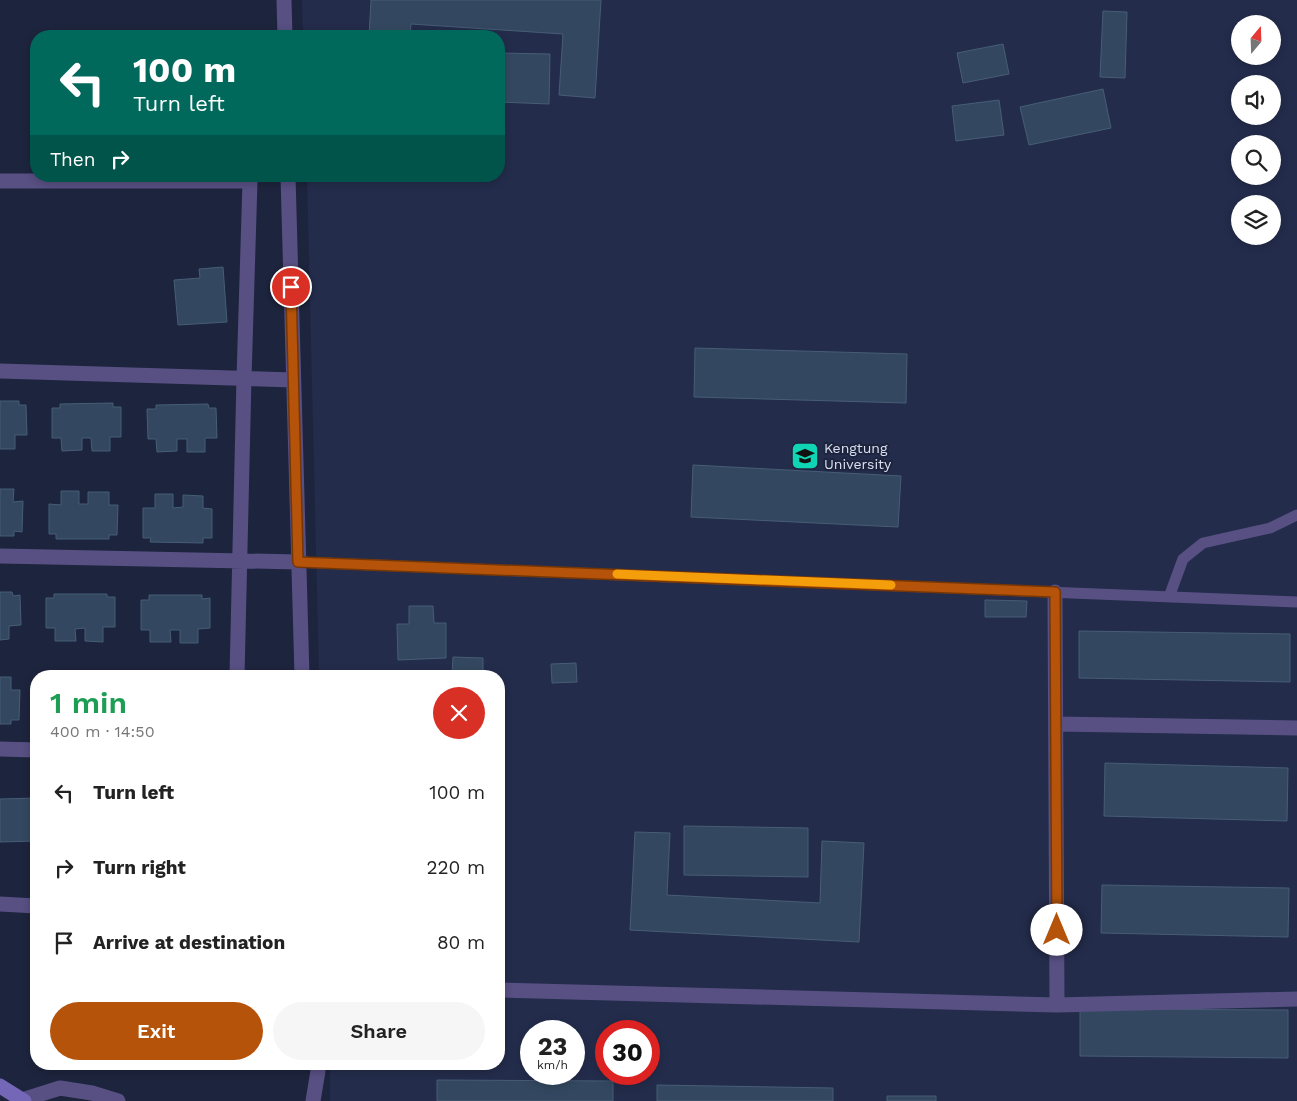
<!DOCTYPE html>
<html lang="en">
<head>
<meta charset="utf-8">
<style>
  body { margin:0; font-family:"Work Sans",sans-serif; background:#f6f6f6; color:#222; height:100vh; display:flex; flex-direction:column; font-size:19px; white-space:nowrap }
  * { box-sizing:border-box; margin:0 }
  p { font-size:16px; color:#767676 }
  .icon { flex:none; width:28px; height:28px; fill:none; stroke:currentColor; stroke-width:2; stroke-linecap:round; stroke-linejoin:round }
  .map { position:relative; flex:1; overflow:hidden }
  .side { position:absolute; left:30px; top:670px; width:475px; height:400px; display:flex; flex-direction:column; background:#fff; border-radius:20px; box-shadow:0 2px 8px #0003 }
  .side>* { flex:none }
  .banner { position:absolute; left:30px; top:30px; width:475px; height:152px; border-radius:20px; box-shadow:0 2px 8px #0003; background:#00695c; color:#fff; overflow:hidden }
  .needle { width:32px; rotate:19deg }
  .tools { position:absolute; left:1231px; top:15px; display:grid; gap:10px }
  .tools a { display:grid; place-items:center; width:50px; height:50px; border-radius:50%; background:#fff; box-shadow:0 2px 8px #0003; font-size:25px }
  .speed { position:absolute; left:520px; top:1020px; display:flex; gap:10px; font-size:25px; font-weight:700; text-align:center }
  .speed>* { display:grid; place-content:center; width:65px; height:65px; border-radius:50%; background:#fff; box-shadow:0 2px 8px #0003; line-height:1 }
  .speed small { font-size:12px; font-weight:400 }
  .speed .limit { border:8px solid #d22; background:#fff; color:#111 }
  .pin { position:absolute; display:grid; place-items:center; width:42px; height:42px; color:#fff; margin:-21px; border:2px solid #fff; border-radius:50%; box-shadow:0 1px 5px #0007 }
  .me { position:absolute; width:55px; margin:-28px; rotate:0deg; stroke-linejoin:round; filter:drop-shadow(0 0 4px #0008) }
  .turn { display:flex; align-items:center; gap:18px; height:105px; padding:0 20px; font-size:22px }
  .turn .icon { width:65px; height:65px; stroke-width:2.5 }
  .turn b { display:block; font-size:35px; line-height:42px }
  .then { display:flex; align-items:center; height:48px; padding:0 20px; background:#0003; gap:10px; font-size:19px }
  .round { display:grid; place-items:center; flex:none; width:52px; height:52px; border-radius:26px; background:#f6f6f6 }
  .overview { display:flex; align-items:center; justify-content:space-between; height:85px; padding:0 20px }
  h1 { font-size:30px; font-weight:600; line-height:38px; color:#1e9e55 }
  .cta { display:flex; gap:10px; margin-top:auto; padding:10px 20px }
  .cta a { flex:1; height:58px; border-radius:30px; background:#b45309; color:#fff; font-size:20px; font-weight:600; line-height:58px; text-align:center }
  .cta a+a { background:#f6f6f6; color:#222 }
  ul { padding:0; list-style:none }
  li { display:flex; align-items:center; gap:15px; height:75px; padding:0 20px }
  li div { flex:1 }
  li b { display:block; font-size:19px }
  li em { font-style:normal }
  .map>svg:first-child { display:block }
  .built { fill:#232c4b; fill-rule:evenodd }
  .building { fill:#334860; stroke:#475d76 }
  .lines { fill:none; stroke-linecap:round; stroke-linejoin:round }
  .lane { stroke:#585083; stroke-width:11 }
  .street { stroke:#585083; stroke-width:15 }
  .secondary { stroke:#7567b7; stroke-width:15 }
  .route-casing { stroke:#753606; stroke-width:12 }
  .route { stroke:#b45309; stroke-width:9 }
  .slow { stroke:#f59e0b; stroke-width:9 }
  .labels { text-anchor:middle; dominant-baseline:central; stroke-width:4; stroke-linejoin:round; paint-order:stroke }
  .poi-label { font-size:14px; fill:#dae0f1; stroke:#1d243d; text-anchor:start }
</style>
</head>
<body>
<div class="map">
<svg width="1297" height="1101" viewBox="0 0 1297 1101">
  <rect width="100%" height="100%" fill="#1d243d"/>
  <path class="built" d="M302,0H1297V1101H330V1064H499V676H319L307,176H499V36H303ZM1240,24H1272V56H1240ZM1240,84H1272V116H1240ZM1240,144H1272V176H1240ZM1240,204H1272V236H1240ZM531,1031H574V1074H531ZM606,1031H649V1074H606Z"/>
  <path class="building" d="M371,0H601L595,98L559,95L563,34L411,24L410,36H369Z
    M1103,11L1127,12L1125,78L1100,77Z
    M1003,44L1009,74L963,83L957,53Z
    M499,53L550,54L549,104L499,102Z
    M1103,89L1111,128L1029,145L1020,107Z
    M999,100L1004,135L956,141L952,106Z
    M223,267L227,322L178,325L174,280L200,278L199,269Z
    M695,348L907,354L906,403L694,397Z
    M0,401H19V405H26L27,435H15V449H0Z
    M113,403V407H121V437H110V451H92L91,438H82V450L62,451L61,438H52V408H60V404Z
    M208,404L209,408H216L217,438H205V452H187V439H177V451L157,452L156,439H148L147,409H156V405Z
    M693,465L901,476L898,527L691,517Z
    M0,489H14L13,502L23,501L22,532L14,531V536H0Z
    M61,491H79V504H88V492H109V505H118L117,535H109V539H56V534H49V504L61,505Z
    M155,494H173V508L183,507V495L203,496V508L212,509V538H203V543L150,542L151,538H143V508H155Z
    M0,592H12L13,596L20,595L21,625L9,626V639L0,640Z
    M54,594H107V597H115V627H103V642L85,641V628L75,629L76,641H55V628H46V598H54Z
    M149,595H202V599L210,598V628L198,629V643H180V630H170L171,642H150V630H141V600H149Z
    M985,600L1027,601L1026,617H985Z
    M409,606H433L434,623H446V658L398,660L397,624H409Z
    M1079,631L1290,634V682L1079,678Z
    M453,657L483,658V676H452Z
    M576,663L577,682L552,683L551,664Z
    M0,677H11V690H20L19,720H11V724H0Z
    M1105,763L1288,768L1287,821L1104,816Z
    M36,798V841L0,842V799Z
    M684,826L808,828V877L684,875Z
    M635,832L670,833L667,895L820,903L822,841L864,843L859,942L630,930Z
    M1102,885L1289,888L1288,937L1101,933Z
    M1080,1009L1288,1010V1058L1080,1056Z
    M437,1080L613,1081V1101H437Z
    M657,1085L833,1088V1101H657Z
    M887,1096H936V1101H887Z"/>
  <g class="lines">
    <path class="lane" d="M298,562L1297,602
      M1169,597L1183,559L1203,543L1270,528L1297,515"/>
    <path class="street" d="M284,0L285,36
      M288,176L302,676
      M0,181H250L244,378L237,676
      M0,371L293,380
      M0,556L298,562
      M1056,724L1297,728
      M0,749L36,750
      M0,904L36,906
      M499,990L1057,1005L1055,592
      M1057,1005L1297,999
      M19,1101L60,1088L92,1093L118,1101
      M313,1101L318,1071L317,1064"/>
    <path class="secondary" d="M0,1086L24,1101"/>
  </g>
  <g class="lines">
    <g class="route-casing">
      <path id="route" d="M291,287L298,562L1055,592L1057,930"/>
    </g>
    <use href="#route" class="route"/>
    <path class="slow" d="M617,574L891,585"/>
  </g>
  <defs>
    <g id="university-square" transform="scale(1.4375)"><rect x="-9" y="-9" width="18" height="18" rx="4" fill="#10d5b4" stroke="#1d243d"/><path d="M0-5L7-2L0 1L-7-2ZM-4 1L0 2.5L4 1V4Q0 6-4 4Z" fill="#111"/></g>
  </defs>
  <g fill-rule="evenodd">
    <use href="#university-square" x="805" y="456"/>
  </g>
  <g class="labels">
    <g class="poi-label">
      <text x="824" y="448">Kengtung<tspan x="824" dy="16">University</tspan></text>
    </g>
  </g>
</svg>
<div class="tools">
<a><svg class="needle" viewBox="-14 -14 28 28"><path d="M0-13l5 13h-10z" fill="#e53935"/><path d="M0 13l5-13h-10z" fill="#767676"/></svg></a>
<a><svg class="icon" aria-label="sound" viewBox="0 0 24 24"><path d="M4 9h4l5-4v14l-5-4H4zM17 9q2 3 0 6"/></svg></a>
<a><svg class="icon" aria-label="search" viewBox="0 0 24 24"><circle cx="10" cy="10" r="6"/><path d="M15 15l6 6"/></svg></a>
<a><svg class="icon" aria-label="layers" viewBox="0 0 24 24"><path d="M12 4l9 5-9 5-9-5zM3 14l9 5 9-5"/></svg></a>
</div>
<div class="speed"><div>23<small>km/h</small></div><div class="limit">30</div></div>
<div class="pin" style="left:291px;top:287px;background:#d93025"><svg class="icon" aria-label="arrive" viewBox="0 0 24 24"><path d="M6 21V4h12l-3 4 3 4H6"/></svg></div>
<svg class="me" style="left:1057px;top:930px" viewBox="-20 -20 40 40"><circle r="19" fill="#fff"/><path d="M0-13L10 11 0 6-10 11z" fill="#b45309"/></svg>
<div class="banner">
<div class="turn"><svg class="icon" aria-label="left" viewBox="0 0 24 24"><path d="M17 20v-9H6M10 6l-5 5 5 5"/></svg><div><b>100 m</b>Turn left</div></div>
<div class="then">Then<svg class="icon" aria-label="right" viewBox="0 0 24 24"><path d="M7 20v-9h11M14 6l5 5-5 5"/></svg></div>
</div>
<section class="side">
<div class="overview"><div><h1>1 min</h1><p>400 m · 14:50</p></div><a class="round" style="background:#d93025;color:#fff"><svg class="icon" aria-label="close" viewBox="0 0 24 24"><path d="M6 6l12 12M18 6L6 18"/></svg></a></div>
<ul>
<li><svg class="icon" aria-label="left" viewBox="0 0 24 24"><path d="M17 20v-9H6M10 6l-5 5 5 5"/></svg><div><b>Turn left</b></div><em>100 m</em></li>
<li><svg class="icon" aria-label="right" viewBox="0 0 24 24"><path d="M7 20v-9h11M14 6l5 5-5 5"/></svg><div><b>Turn right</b></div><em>220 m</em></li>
<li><svg class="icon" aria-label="arrive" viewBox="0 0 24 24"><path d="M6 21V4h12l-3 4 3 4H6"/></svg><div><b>Arrive at destination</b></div><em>80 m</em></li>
</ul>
<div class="cta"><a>Exit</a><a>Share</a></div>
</section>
</div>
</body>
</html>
